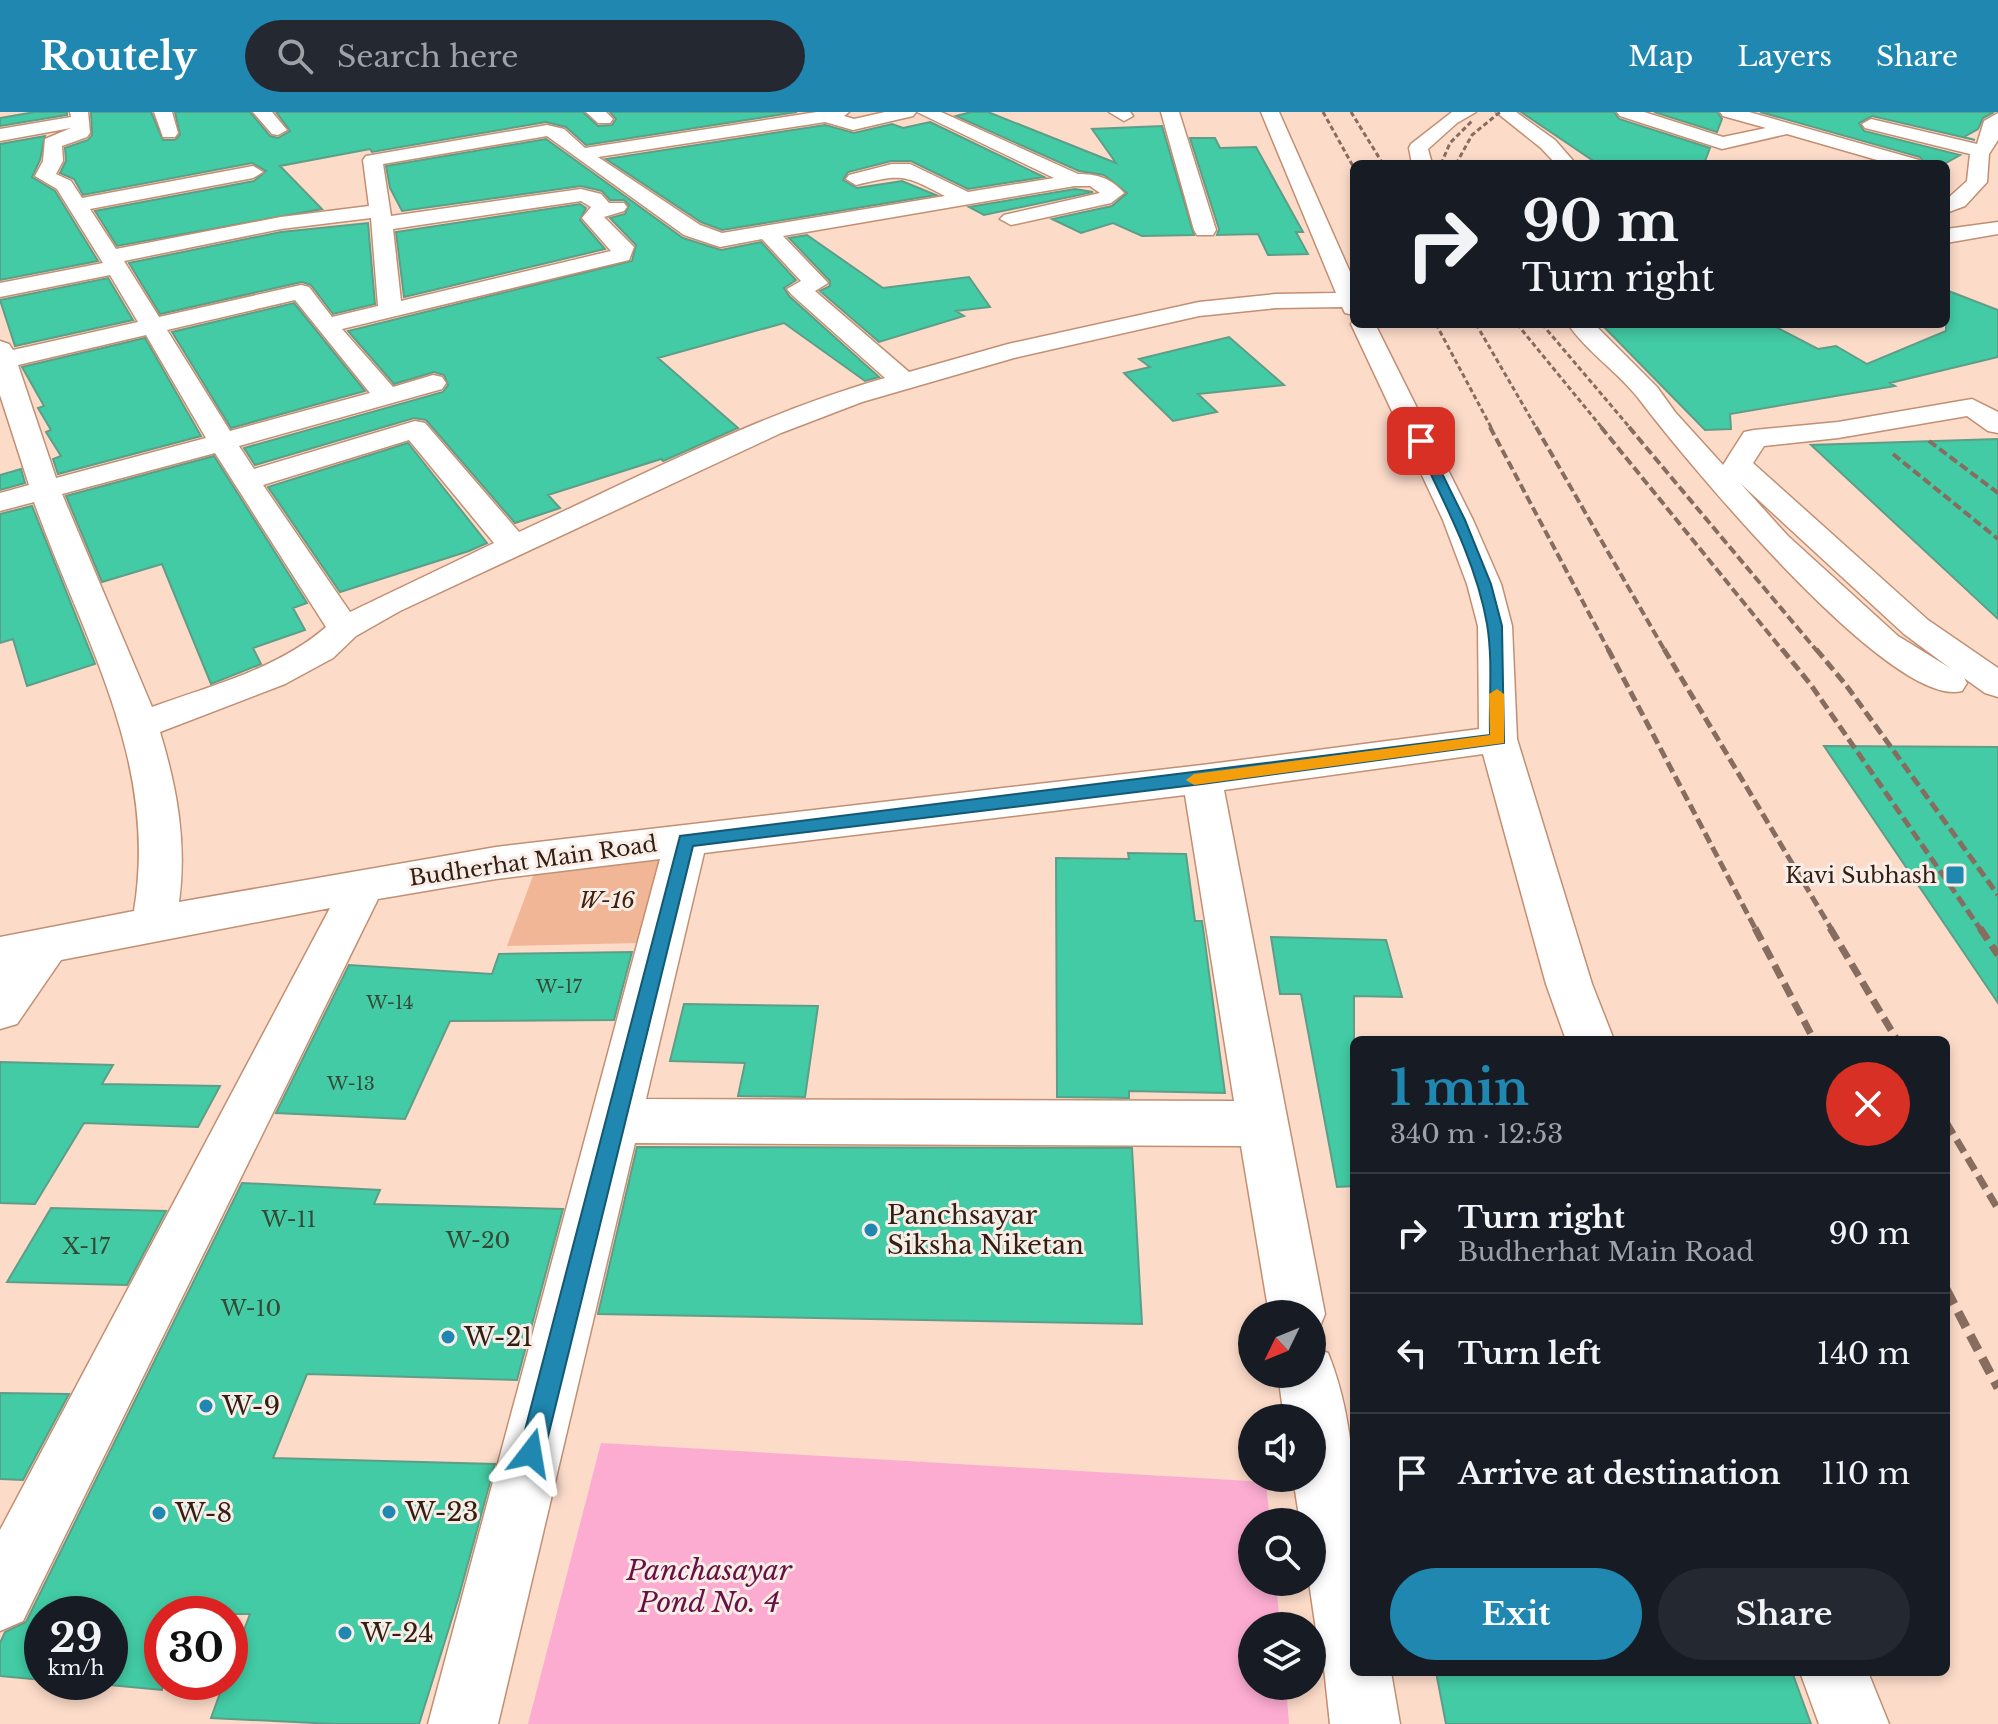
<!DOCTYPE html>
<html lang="en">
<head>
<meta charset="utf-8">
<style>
  body { margin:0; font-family:"Libre Baskerville",serif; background:#242831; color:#f1f3f6; height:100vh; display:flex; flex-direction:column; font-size:30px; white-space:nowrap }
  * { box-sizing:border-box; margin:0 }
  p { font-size:26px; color:#9ea1a6 }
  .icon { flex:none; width:44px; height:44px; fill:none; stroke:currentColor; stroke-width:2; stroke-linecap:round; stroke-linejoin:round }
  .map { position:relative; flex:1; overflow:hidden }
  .sheet { position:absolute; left:1350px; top:924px; width:600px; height:640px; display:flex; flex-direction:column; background:#171b24; border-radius:12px; box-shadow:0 4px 12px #0003 }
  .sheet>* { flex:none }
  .hud { position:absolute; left:1350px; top:48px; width:600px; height:168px; border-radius:12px; box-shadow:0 4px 12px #0003; background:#171b24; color:#f1f3f6; overflow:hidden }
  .needle { width:52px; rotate:227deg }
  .buttons { position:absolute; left:1238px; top:1188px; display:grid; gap:16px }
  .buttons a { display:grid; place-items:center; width:88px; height:88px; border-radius:50%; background:#171b24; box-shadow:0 4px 12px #0003; font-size:40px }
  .speed { position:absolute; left:24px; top:1484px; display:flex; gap:16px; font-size:40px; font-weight:700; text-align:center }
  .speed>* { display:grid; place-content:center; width:104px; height:104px; border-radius:50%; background:#171b24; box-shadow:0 4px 12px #0003; line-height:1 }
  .speed small { font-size:20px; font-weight:400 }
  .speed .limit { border:12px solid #d22; background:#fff; color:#111 }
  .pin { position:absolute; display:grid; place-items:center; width:68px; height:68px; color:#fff; margin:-34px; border-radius:16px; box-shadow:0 4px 12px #0006 }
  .me { position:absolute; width:88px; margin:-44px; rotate:14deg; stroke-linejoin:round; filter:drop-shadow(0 0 6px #0008) }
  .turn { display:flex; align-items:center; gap:28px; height:168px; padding:0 40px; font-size:36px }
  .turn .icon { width:104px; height:104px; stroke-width:2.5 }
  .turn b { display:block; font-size:56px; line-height:68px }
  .round { display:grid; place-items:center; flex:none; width:84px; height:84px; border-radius:42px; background:#242831 }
  .overview { display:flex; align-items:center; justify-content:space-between; height:136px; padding:0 40px }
  h1 { font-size:48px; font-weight:800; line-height:60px; color:#1f87b0 }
  .cta { display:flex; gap:16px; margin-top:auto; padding:16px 40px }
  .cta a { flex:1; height:92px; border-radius:48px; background:#1f87b0; color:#fff; font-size:32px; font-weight:800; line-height:92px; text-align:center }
  .cta a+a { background:#242831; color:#f1f3f6 }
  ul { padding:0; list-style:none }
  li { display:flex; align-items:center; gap:24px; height:120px; padding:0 40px; border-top:2px solid #363941 }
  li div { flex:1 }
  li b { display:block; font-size:30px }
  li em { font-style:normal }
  header { display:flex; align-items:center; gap:48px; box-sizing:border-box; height:112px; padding:0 40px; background:#1f87b0; color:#fff }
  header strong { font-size:38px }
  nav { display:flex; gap:44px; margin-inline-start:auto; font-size:28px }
  .search { width:560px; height:72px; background:#242831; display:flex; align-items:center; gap:20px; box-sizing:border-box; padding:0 28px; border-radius:44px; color:#9ea1a6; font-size:30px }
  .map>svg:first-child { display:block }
  .green { fill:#f1b696 }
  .water { fill:#fcacd1 }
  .building { fill:#42cba4; stroke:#5e9e88; stroke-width:2 }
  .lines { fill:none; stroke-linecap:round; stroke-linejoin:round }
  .minor-casing { stroke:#c28f72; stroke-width:3 }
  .minor { fill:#fff; fill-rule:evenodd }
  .rail-far4 { stroke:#876d5f; stroke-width:3; stroke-dasharray:5 3; stroke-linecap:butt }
  .rail-far3 { stroke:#876d5f; stroke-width:4; stroke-dasharray:9 4; stroke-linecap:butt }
  .rail-far2 { stroke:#876d5f; stroke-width:5; stroke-dasharray:11 5; stroke-linecap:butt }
  .rail-far1 { stroke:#876d5f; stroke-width:7; stroke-dasharray:14 7; stroke-linecap:butt }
  .rail { stroke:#876d5f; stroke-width:9; stroke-dasharray:17 9; stroke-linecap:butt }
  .route { fill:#1f87b0; stroke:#145872; stroke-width:2 }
  .slow { fill:#f59e0b }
  .poi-dot { fill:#1f87b0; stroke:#f8ede7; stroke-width:3 }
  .labels { text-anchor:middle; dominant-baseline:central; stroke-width:6; stroke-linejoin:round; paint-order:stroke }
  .number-label { font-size:18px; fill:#364936 }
  .street-label { font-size:22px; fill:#321e12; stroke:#f8ede7 }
  .poi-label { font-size:22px; fill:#321e12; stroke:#f8ede7; text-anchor:end }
  .park-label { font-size:22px; font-style:italic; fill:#432009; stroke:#f8ede7 }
  .near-number-label { font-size:22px; fill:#364936 }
  .near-poi-label { font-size:26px; fill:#321e12; stroke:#f8ede7; text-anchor:start }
  .near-water-label { font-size:28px; font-style:italic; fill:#681144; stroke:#f8ede7 }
</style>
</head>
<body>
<header>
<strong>Routely</strong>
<div class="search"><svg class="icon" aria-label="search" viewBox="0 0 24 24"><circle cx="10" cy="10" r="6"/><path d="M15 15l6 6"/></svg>Search here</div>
<nav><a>Map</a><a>Layers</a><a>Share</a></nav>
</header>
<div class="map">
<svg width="1998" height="1612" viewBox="0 0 1998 1612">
  <rect width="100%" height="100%" fill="#fcdbc9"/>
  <path class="green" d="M672,736L638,831L507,834L537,753Z"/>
  <path class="water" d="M601,1331L1266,1370L1270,1410H1252V1470H1276L1280,1514H1252V1574H1286L1289,1612H528Z"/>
  <path class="building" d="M35,0H67V3L0,14V6Z
    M91,0H151L163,28H175L180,23L175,0H250L270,24L278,26L290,19L276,0H583L598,14L612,13L616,7L610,0H797L586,33L566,15L546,10L372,40L370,37L280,54L322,97L117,134L95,99L254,69L266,59L252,51L83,83L74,67L60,61L66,49L65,36L88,28L92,23Z
    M971,0H988L1116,51L1092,17L1162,14L1194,123L1142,124L1113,111L1081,121L1052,107L1112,94L1127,81L1104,63L1079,59L956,4Z
    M1521,0H1614L1619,7L1710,36L1704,52H1598Z
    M1654,0H1717L1722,7L1717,20Z
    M1760,0H1994L1983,6L1978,17L1964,25L1975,28L1872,4L1859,11L1864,19L1960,43L1944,52H1925L1920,45Z
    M930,10L1044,65L968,77L911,49H891L848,60L843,68L857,76L902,69L936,83L722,118L701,110L606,47L825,13L854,21L892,12L903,16Z
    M45,24L40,48L32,65L55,79L98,149L0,168V32Z
    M1190,26H1215L1220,36L1256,35L1303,120H1296L1308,142L1268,143L1258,122L1217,123L1219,117Z
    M546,27L683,126L721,138L761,130L796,168L784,176L789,184L879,265L865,269L784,211L658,246L738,316L663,349L661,347L548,383L560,396L515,411L426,308L414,306L255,353L244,336L443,280L448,273L444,263L434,260L394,272L348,219L632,149L636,133L610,106L625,102L629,93L624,88H610L602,79L581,74L402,99L390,76L386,54Z
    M1075,77L1093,80L984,103L969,95Z
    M580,92L586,96L580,108L605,137L404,185L396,120Z
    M368,111L375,192L333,202L311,173L302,170L160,202L129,151L281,120Z
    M807,123L883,176L969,165L990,195L956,199L964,204L879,230L820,179L830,174V169L789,126Z
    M108,166L133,208L15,234L0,188Z
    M1946,178L1998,198V245L1890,271L1895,274L1730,302L1731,317L1705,318L1601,212H1770L1818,237L1836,234L1867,252L1946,219Z
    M294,191L365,279L231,316L172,220Z
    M1229,225L1284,273L1198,282L1217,300L1173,309L1124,261L1150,255L1139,247Z
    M145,226L201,324L58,362L53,347L61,344L46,320L51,318L38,296L44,294L22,255Z
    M1998,327V507L1811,333Z
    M408,331L487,431L469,439L340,480L268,375Z
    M214,344L307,491L293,496L305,518L253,536L261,552L211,572L162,452L102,470L66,384Z
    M21,357L25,371L0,378V363Z
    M32,394L95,552L27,574L13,527L0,531V402Z
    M1824,634L1998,635V891Z
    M1128,741L1186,742L1195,809H1202L1204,823L1225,981L1129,979V986L1057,985L1056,746L1129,747Z
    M1271,825L1386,828L1402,885L1354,884V1074L1337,1075L1301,882H1280Z
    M632,840L614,908L450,909L405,1007L276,1001L349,853L492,862L499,842Z
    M684,892L818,894L805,985L738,984L745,951L670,949Z
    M0,950L113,953L102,972L220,974L198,1015L84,1011L35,1092L0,1091Z
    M637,1035L1132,1036L1142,1212L598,1202Z
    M242,1071L380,1078L374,1092L563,1097L517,1268L307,1262L273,1346L495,1352L459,1484L419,1612H335L211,1606L224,1570H230V1555L250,1502H162V1578L110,1573V1502H42V1568L0,1564V1531L5,1520L26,1510Z
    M51,1096L166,1099L127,1173L7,1170Z
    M0,1281L69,1282L23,1368L0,1367Z
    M1436,1560H1792L1811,1612H1446Z"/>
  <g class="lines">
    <g class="minor-casing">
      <path id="minor" d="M70,0H88L90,21L87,25L62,34L63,49L56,62L71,69L82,86L253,54L263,60L253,66L90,97L116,137L281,105L369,94L363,48L366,44L547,13L564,17L585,36L817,0H849L844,4L854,7L885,0H916L913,4L853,18L825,10L598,45L700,113L722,121L945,84C903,62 902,62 856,73L846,67L849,63L892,52H910L968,80L1054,66L917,0H941L1078,62C1097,62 1111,66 1124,81L1111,91L1011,113L1000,107L1004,103L1100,81L1090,74H1075L783,124L828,171L815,179L909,260L1008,232L1199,190L1276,182L1336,181L1261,0H1279L1354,169V203L1345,201L1342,195L1276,196L1199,204L1014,246L862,290L781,321L400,499L356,524L333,546L285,572L160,620C177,676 187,731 179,790L496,735L1202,653L1479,617L1478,514L1467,472L1443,408L1351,212L1354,207V212H1375L1473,408L1501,472L1512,514L1517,627L1592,872L1614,928H1566L1546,872L1483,642L1224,678L1325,1202L1317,1222L1312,1224V1202H1269L1241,1034L635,1031L498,1612H428L660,747L496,767L378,787L23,1509L0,1519V1418L330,796L61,848L17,912L0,917V825L134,799C159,648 83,527 34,390L0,399V381L29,373L0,283V229L9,232L13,238L138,210L110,163L0,185V171L103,151L57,77L35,64L43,49L45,27L71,16L0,29V17L71,5ZM547,24L684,123L720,135L762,127L801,169L787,177L791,182L885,266C758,302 639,365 519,420L425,311L415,309L254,357L239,334L442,277L446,271L442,265L433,263L393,275L342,217L629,148L634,135L604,105L624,99L627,95L624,91H609L601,82L581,77L391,104L383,52ZM581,89L591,95L582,106L611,139L401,189L393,117ZM371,106L378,194L332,205L309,175L301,173L159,205L124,149L281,117ZM295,188L370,281L230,319L167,218ZM146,223L206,326L56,366L18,253ZM409,328L494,431L350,500L263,373ZM215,341L326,515C278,557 210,574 152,595L62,382ZM1185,683L1234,989L646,987L704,741Z
        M154,0H172L178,21L175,25H163Z
        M253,0H272L287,18L278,23L272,22Z
        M586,0H606L613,7L610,11H598Z
        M1109,0H1130L1133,4L1124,9Z
        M1161,0H1179L1216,118L1213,123H1197L1194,118Z
        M1452,0H1476L1457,11L1428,37L1432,52H1412L1409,36L1411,32Z
        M1496,0H1516L1555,28L1576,52H1556L1541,36Z
        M1617,0H1644L1723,25L1766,16L1723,4L1720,0H1749L1919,48L1922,52H1891L1787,22L1722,37L1620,4Z
        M1998,1V28L1989,42L1987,70L1965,94L1946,101V88L1967,69L1970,42L1865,16L1862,12L1871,7L1977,32L1984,9Z
        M1998,110V122L1946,131V117Z
        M1568,212H1594L1657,275L1675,300L1723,353L1744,320L1754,318L1838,310L1972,287L1998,300V321L1988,319L1967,304L1838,326L1764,334L1753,351L1928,508L1998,556V585L1985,581L1964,566L1967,571L1962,579C1891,598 1683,345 1639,287C1618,260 1587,240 1568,212ZM1740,371L1904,522L1950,556L1898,524L1788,424Z
        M1312,1235L1328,1241C1367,1336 1354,1459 1354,1560H1391L1400,1612H1330L1324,1556L1320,1545L1309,1470H1312V1410H1300L1293,1366H1312V1306H1284L1278,1262H1312Z
        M1800,1560H1868L1889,1612H1819Z"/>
    </g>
    <use href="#minor" class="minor"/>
    <path class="rail-far4" d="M1323,0L1354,56
      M1351,0L1383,52
      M1441,52L1450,31L1473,8
      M1456,52L1472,23L1500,0
      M1436,212L1492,317
      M1476,212L1537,317
      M1517,212L1603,317
      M1542,212L1631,317"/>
    <path class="rail-far3" d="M1490,315L1609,539
      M1536,315L1665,539
      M1601,315L1783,539
      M1629,315L1817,539
      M1929,329L1998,381
      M1893,342L1998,427"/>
    <path class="rail-far2" d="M1608,537L1756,818
      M1664,537L1832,818
      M1782,537L1811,573L1981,818
      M1816,537L1846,573L1998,783"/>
    <path class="rail-far1" d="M1755,816L1814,928
      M1830,816L1897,928
      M1980,816L1998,843
      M1946,1010L1998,1097"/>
    <path class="rail" d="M1946,1177L1998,1276"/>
  </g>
  <path class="route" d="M1421,326L1426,329L1465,408L1491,472L1502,514L1504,631L1202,672L693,734L544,1341L540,1350L531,1354L522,1350L519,1341L680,724L1490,623C1489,587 1493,548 1487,512C1476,448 1442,387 1415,329Z"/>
  <path class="slow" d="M1497,577L1504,582V631L1194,673L1186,668L1194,662L1490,623L1489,582Z"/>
  <g class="poi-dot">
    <rect x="1945" y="753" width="20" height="20" rx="4"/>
    <circle cx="871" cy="1118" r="8"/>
    <circle cx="448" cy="1225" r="8"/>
    <circle cx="206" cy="1294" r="8"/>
    <circle cx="389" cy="1400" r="8"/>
    <circle cx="159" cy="1401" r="8"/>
    <circle cx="345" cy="1521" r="8"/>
  </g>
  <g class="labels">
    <g class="number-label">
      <text x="559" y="875">W-17</text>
      <text x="390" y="891">W-14</text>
      <text x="351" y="972">W-13</text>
    </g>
    <g class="street-label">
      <text transform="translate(533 749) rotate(-8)">Budherhat Main Road</text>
    </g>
    <g class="poi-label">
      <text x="1937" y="763">Kavi Subhash</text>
    </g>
    <g class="park-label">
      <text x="607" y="788">W-16</text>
    </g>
    <g class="near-number-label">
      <text x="289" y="1107">W-11</text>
      <text x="478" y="1128">W-20</text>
      <text x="86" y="1134">X-17</text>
      <text x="251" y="1196">W-10</text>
    </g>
    <g class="near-poi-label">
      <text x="887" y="1103">Panchsayar<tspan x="887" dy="30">Siksha Niketan</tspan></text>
      <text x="464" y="1225">W-21</text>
      <text x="222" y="1294">W-9</text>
      <text x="405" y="1400">W-23</text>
      <text x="175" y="1401">W-8</text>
      <text x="361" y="1521">W-24</text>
    </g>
    <g class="near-water-label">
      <text x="709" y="1458">Panchasayar<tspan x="709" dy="32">Pond No. 4</tspan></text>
    </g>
  </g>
</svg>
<div class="buttons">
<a><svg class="needle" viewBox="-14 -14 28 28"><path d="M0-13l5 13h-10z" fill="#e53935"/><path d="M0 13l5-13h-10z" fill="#9ea1a6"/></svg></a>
<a><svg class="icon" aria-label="sound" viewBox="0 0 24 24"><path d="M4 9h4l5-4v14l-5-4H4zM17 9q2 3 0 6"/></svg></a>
<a><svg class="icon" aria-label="search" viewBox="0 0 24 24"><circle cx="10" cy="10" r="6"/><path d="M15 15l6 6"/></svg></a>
<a><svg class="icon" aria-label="layers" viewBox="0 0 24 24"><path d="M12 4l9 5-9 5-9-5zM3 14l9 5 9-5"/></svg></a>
</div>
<div class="speed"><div>29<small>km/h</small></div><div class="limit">30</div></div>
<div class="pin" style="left:1421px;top:329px;background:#d93025"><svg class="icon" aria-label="arrive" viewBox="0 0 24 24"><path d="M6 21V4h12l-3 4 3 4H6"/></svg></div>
<svg class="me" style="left:531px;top:1341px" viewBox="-20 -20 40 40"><path d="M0-17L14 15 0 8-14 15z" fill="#1f87b0" stroke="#fff" stroke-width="4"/></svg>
<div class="hud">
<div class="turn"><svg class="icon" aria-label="right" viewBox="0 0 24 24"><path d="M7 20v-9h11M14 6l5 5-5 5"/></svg><div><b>90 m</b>Turn right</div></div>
</div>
<section class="sheet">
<div class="overview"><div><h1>1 min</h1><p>340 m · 12:53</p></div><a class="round" style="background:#d93025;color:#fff"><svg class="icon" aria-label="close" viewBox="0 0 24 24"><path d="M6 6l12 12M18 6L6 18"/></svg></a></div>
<ul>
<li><svg class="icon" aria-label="right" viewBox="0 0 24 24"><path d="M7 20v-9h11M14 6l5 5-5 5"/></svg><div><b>Turn right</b><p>Budherhat Main Road</p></div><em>90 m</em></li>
<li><svg class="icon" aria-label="left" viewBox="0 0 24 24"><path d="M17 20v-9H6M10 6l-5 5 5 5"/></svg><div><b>Turn left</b></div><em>140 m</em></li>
<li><svg class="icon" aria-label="arrive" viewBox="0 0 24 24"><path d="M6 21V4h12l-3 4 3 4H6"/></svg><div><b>Arrive at destination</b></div><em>110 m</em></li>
</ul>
<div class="cta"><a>Exit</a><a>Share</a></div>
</section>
</div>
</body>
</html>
